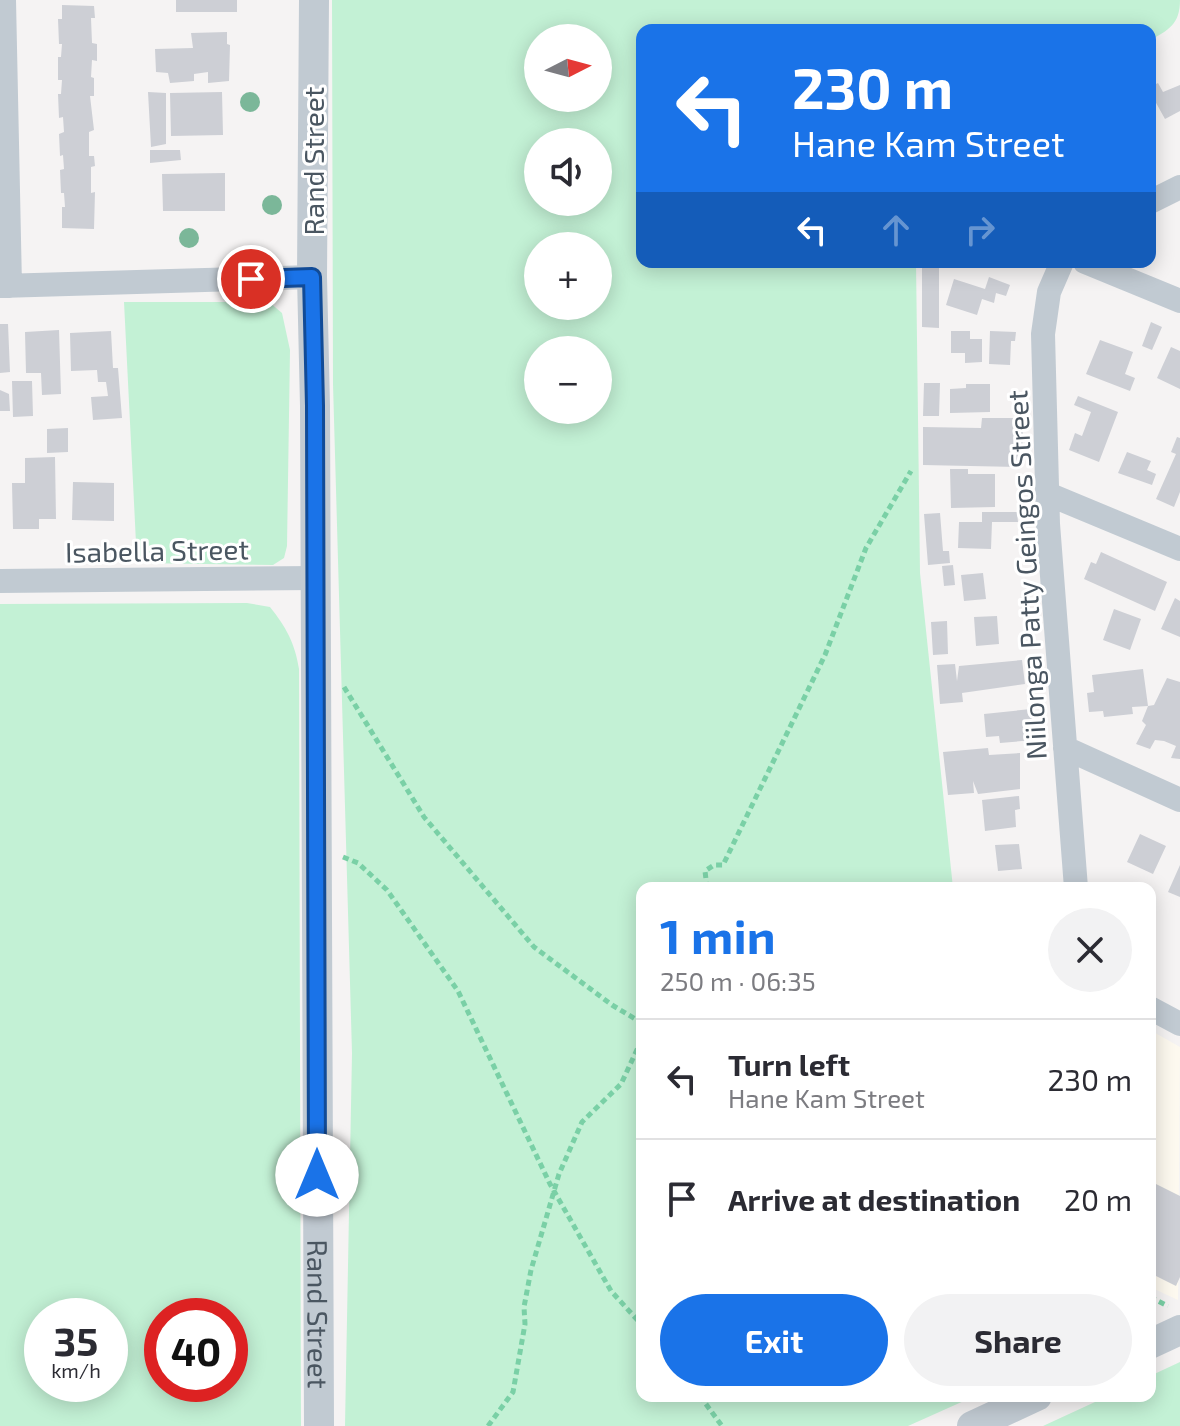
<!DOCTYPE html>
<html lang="en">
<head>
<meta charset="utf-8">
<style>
  body { margin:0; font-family:"Exo 2",sans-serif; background:#f2f2f3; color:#2b2b33; height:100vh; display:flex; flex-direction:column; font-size:30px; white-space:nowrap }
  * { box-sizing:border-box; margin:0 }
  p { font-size:26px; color:#7c7c81 }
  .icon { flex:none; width:44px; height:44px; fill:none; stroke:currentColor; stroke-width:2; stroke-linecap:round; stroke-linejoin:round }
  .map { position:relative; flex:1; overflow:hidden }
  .panel { position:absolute; left:636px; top:882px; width:520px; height:520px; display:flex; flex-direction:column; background:#fff; border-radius:16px; box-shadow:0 4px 20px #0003 }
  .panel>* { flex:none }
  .hud { position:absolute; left:636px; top:24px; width:520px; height:244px; border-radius:16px; box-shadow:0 4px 20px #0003; background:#1a73e8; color:#fff; overflow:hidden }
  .needle { width:52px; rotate:84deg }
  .tools { position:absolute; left:524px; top:24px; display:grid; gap:16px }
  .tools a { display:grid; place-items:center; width:88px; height:88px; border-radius:50%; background:#fff; box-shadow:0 4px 20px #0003; font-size:40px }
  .speed { position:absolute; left:24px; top:1298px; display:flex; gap:16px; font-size:40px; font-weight:700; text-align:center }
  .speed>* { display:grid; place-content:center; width:104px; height:104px; border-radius:50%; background:#fff; box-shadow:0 4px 20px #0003; line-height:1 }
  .speed small { font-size:20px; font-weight:400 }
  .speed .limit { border:12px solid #d22; background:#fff; color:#111 }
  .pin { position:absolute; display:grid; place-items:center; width:68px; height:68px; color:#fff; margin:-34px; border:4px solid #fff; border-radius:50%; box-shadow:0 2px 8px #0007 }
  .me { position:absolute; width:88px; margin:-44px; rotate:0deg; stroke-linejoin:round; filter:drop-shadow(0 0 6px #0008) }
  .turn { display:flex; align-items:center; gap:28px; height:168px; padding:0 24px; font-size:36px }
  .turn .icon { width:104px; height:104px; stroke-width:2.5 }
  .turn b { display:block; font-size:56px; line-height:68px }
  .lanes { display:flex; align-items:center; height:76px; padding:0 24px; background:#0003; justify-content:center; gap:40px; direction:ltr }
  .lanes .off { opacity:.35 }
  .round { display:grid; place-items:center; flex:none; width:84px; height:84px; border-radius:42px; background:#f2f2f3 }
  .head { display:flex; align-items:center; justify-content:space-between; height:136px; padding:0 24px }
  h1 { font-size:48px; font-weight:700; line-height:60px; color:#1a73e8 }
  .button { display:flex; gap:16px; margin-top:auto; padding:16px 24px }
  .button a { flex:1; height:92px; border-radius:48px; background:#1a73e8; color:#fff; font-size:32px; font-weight:700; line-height:92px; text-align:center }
  .button a+a { background:#f2f2f3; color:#2b2b33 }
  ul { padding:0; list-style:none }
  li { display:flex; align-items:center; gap:24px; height:120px; padding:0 24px; border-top:2px solid #e1e1e2 }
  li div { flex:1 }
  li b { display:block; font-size:30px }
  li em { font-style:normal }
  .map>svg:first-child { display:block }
  .commercial { fill:#fdf9ef }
  .green { fill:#c3f1d5; fill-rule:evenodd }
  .building { fill:#cdcfd5 }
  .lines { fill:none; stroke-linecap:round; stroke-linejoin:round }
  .path { stroke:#7ad0a6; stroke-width:5; stroke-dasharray:6 4; stroke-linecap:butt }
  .minor { stroke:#c1cad2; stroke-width:24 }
  .tertiary { stroke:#c1cad2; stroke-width:30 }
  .tree { fill:#7bb799 }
  .route-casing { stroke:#114b97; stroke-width:20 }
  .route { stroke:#1a73e8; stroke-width:14 }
  .labels { text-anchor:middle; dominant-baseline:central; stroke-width:6; stroke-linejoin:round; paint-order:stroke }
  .street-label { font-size:28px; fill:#4a5661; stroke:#fff }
</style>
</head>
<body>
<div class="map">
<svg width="1180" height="1426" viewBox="0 0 1180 1426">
  <rect width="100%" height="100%" fill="#f5f3f3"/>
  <path class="commercial" d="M1150,1030L1180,1047L1178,1300L1150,1287Z"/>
  <path class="green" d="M332,0H1180C1180,24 1169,30 1150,40V30H642V262H916L920,573L953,888H642V1396H975L908,1426H345L352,1053L333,384ZM598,38V98H538V38ZM598,142V202H538V142ZM598,246V306H538V246ZM598,350V410H538V350Z
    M124,302H269L282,313L290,350L287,546L284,558L273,565L137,563Z
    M247,603L270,607C286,627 295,643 299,669L301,1426H0V604ZM42,1316H110V1384H42ZM162,1316H230V1384H162Z
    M1180,1362V1426H1043L1108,1396H1150V1376Z"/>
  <path class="building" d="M176,0H237V12H176Z
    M62,5L94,6L95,18H91L92,43L97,44V61L92,60L91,77L94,78V96H90L94,130L89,132V156H94L95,166L91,167V193L95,192L94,229L62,228V207H65L64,193H61L60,170L64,169L63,155L60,156L59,134L64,132L63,117L59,118L58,94H61L62,80H58V57H61L62,44H59L58,19H62Z
    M227,32V44L230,45L229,81L208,83V72L194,74V81L170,83L168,73L156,72L155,49L193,48L191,33Z
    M1158,83L1163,92L1180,85V111L1165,119L1150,92V87Z
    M148,92L166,93V144L151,147Z
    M222,92L223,135L171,136L170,93Z
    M150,150H180L181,160L150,163Z
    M225,173V211H163L162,174Z
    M922,262L939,264V328L922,327Z
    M989,277L1010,285L1006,296L996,293L994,303L982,299L977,315L946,305L954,279L985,289Z
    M1151,322L1162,327L1152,350L1142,346Z
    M0,324H8L10,372L0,373Z
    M59,330L61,394L42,395L41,373H26L25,332Z
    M111,331L113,368H118L122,418L93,420L91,397L108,396L106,382H98L97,370L71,371L70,333Z
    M951,331H970V339H982V362L965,363V353H951Z
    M990,331L1016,332L1015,341H1011L1010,365L989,364Z
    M1100,340L1133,352L1125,374L1135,378L1130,391L1086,374Z
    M1171,347L1180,351V389L1157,378Z
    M12,381H32L33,416L13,417Z
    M924,383H940L939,416H923Z
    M966,384H990V412L950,413V389L966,388Z
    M0,390L9,394L10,411H0Z
    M1078,396L1118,412L1099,462L1069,450L1075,433L1082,436L1091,412L1074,405Z
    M982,418H1023L1022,467L923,465V427L981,428Z
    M68,428V452L47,453V429Z
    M1177,437L1180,438V492L1174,507L1156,499L1176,454L1171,452Z
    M1127,452L1151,461L1147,470L1156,474L1152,485L1118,473Z
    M55,457L56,519H39V529H13L12,483H25V458Z
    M950,469H968V474H995V507L951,508Z
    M73,482L114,483V521L72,520Z
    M982,512H1017L1018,522H992L991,549L958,548L959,522H982Z
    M940,513L943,551H949L950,563L928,565L924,514Z
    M1101,552L1167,582L1155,611L1084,579L1091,562L1096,564Z
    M953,565L955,585L944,586L942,566Z
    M983,573L986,599L964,601L961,575Z
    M1175,598L1180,601V637L1161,629Z
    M1114,609L1141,619L1130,650L1103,640Z
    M997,616L999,644L976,646L974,617Z
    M947,621L948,654L933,655L931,622Z
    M1022,660L1025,684L962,693L963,702L940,704L937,665L955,664L957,681L959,666Z
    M1143,669L1148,706L1132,707L1133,714L1104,717L1103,711L1089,712L1087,693L1094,692L1092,675Z
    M1167,678L1180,682V759L1171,758L1176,746L1164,741L1155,740L1150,749L1136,744L1146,725L1142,721L1148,706L1154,705Z
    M1031,709L1034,740L1000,743L999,736L986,737L984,714Z
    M988,748L989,755L1020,753V789L978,794L973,781L974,793L948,795L943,752Z
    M1019,796L1020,809L1015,810L1016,827L985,831L982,800Z
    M1140,834L1166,846L1153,874L1127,862Z
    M1019,844L1022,869L998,871L995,845Z
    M1180,865V897L1168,892Z
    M1150,1181L1180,1196V1277L1176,1286L1150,1273Z"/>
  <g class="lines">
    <path class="path" d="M344,687L424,817L534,947L612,1005L642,1023
      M343,857L358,863L387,890L458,991L550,1184L611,1291L642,1325
      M707,888L705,871L714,865H723L825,655L866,548L911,471
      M1150,1297L1168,1306
      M700,1396L722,1426
      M488,1426L513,1392L525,1324L524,1307L531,1270L559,1174L582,1122L621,1084L642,1039"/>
    <path class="minor" d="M4,0L10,286
      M1150,202L1180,187
      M1062,262L1049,292L1043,334L1048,524L1076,888
      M1085,262L1180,301
      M0,286L312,277
      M1048,494L1180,549
      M0,581L314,578
      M1065,748L1180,800
      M1150,1008L1180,1024"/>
    <g class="tertiary">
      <path id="s1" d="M314,0L312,277L315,406L319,1426"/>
      <path d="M1150,1344L1180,1330"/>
      <path d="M972,1426L1037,1396"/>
    </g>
  </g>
  <g class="tree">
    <circle cx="250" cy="102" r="10"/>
    <circle cx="272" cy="205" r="10"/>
    <circle cx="189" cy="238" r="10"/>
  </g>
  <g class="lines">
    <g class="route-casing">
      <path id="route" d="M251,279L312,277L315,406L317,1175"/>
    </g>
    <use href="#route" class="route"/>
  </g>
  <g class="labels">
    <g class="street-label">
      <text transform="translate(313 161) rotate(-90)">Rand Street</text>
      <text transform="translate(157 550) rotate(-1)">Isabella Street</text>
      <text transform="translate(1026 575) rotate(-93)">Niilonga Patty Geingos Street</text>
      <text stroke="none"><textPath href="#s1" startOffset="1314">Rand Street</textPath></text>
    </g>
  </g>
</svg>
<div class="tools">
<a><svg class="needle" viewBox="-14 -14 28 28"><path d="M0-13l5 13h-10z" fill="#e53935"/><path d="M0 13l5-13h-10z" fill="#7c7c81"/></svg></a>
<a><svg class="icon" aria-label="sound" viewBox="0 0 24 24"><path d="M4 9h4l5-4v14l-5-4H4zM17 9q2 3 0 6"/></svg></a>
<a>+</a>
<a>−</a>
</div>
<div class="speed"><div>35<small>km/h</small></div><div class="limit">40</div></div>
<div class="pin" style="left:251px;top:279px;background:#d93025"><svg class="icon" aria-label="arrive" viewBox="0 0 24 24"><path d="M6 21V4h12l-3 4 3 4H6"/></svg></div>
<svg class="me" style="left:317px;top:1175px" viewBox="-20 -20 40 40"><circle r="19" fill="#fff"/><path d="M0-13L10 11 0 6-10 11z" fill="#1a73e8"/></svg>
<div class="hud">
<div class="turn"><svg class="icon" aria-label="left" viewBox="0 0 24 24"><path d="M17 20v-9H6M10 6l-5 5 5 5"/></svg><div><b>230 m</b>Hane Kam Street</div></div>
<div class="lanes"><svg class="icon" aria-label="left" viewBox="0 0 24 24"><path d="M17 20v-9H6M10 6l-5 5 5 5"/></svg><svg class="icon off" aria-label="ahead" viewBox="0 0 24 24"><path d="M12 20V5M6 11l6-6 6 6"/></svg><svg class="icon off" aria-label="right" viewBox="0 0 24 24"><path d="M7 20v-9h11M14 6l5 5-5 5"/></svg></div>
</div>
<section class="panel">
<div class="head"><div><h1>1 min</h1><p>250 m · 06:35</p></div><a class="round"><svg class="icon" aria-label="close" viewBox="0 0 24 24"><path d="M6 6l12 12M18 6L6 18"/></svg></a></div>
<ul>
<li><svg class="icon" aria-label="left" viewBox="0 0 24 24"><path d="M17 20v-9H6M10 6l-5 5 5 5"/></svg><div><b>Turn left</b><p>Hane Kam Street</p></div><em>230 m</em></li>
<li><svg class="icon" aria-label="arrive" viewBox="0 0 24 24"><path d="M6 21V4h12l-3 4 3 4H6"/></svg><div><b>Arrive at destination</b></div><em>20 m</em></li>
</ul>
<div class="button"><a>Exit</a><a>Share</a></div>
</section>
</div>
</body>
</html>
